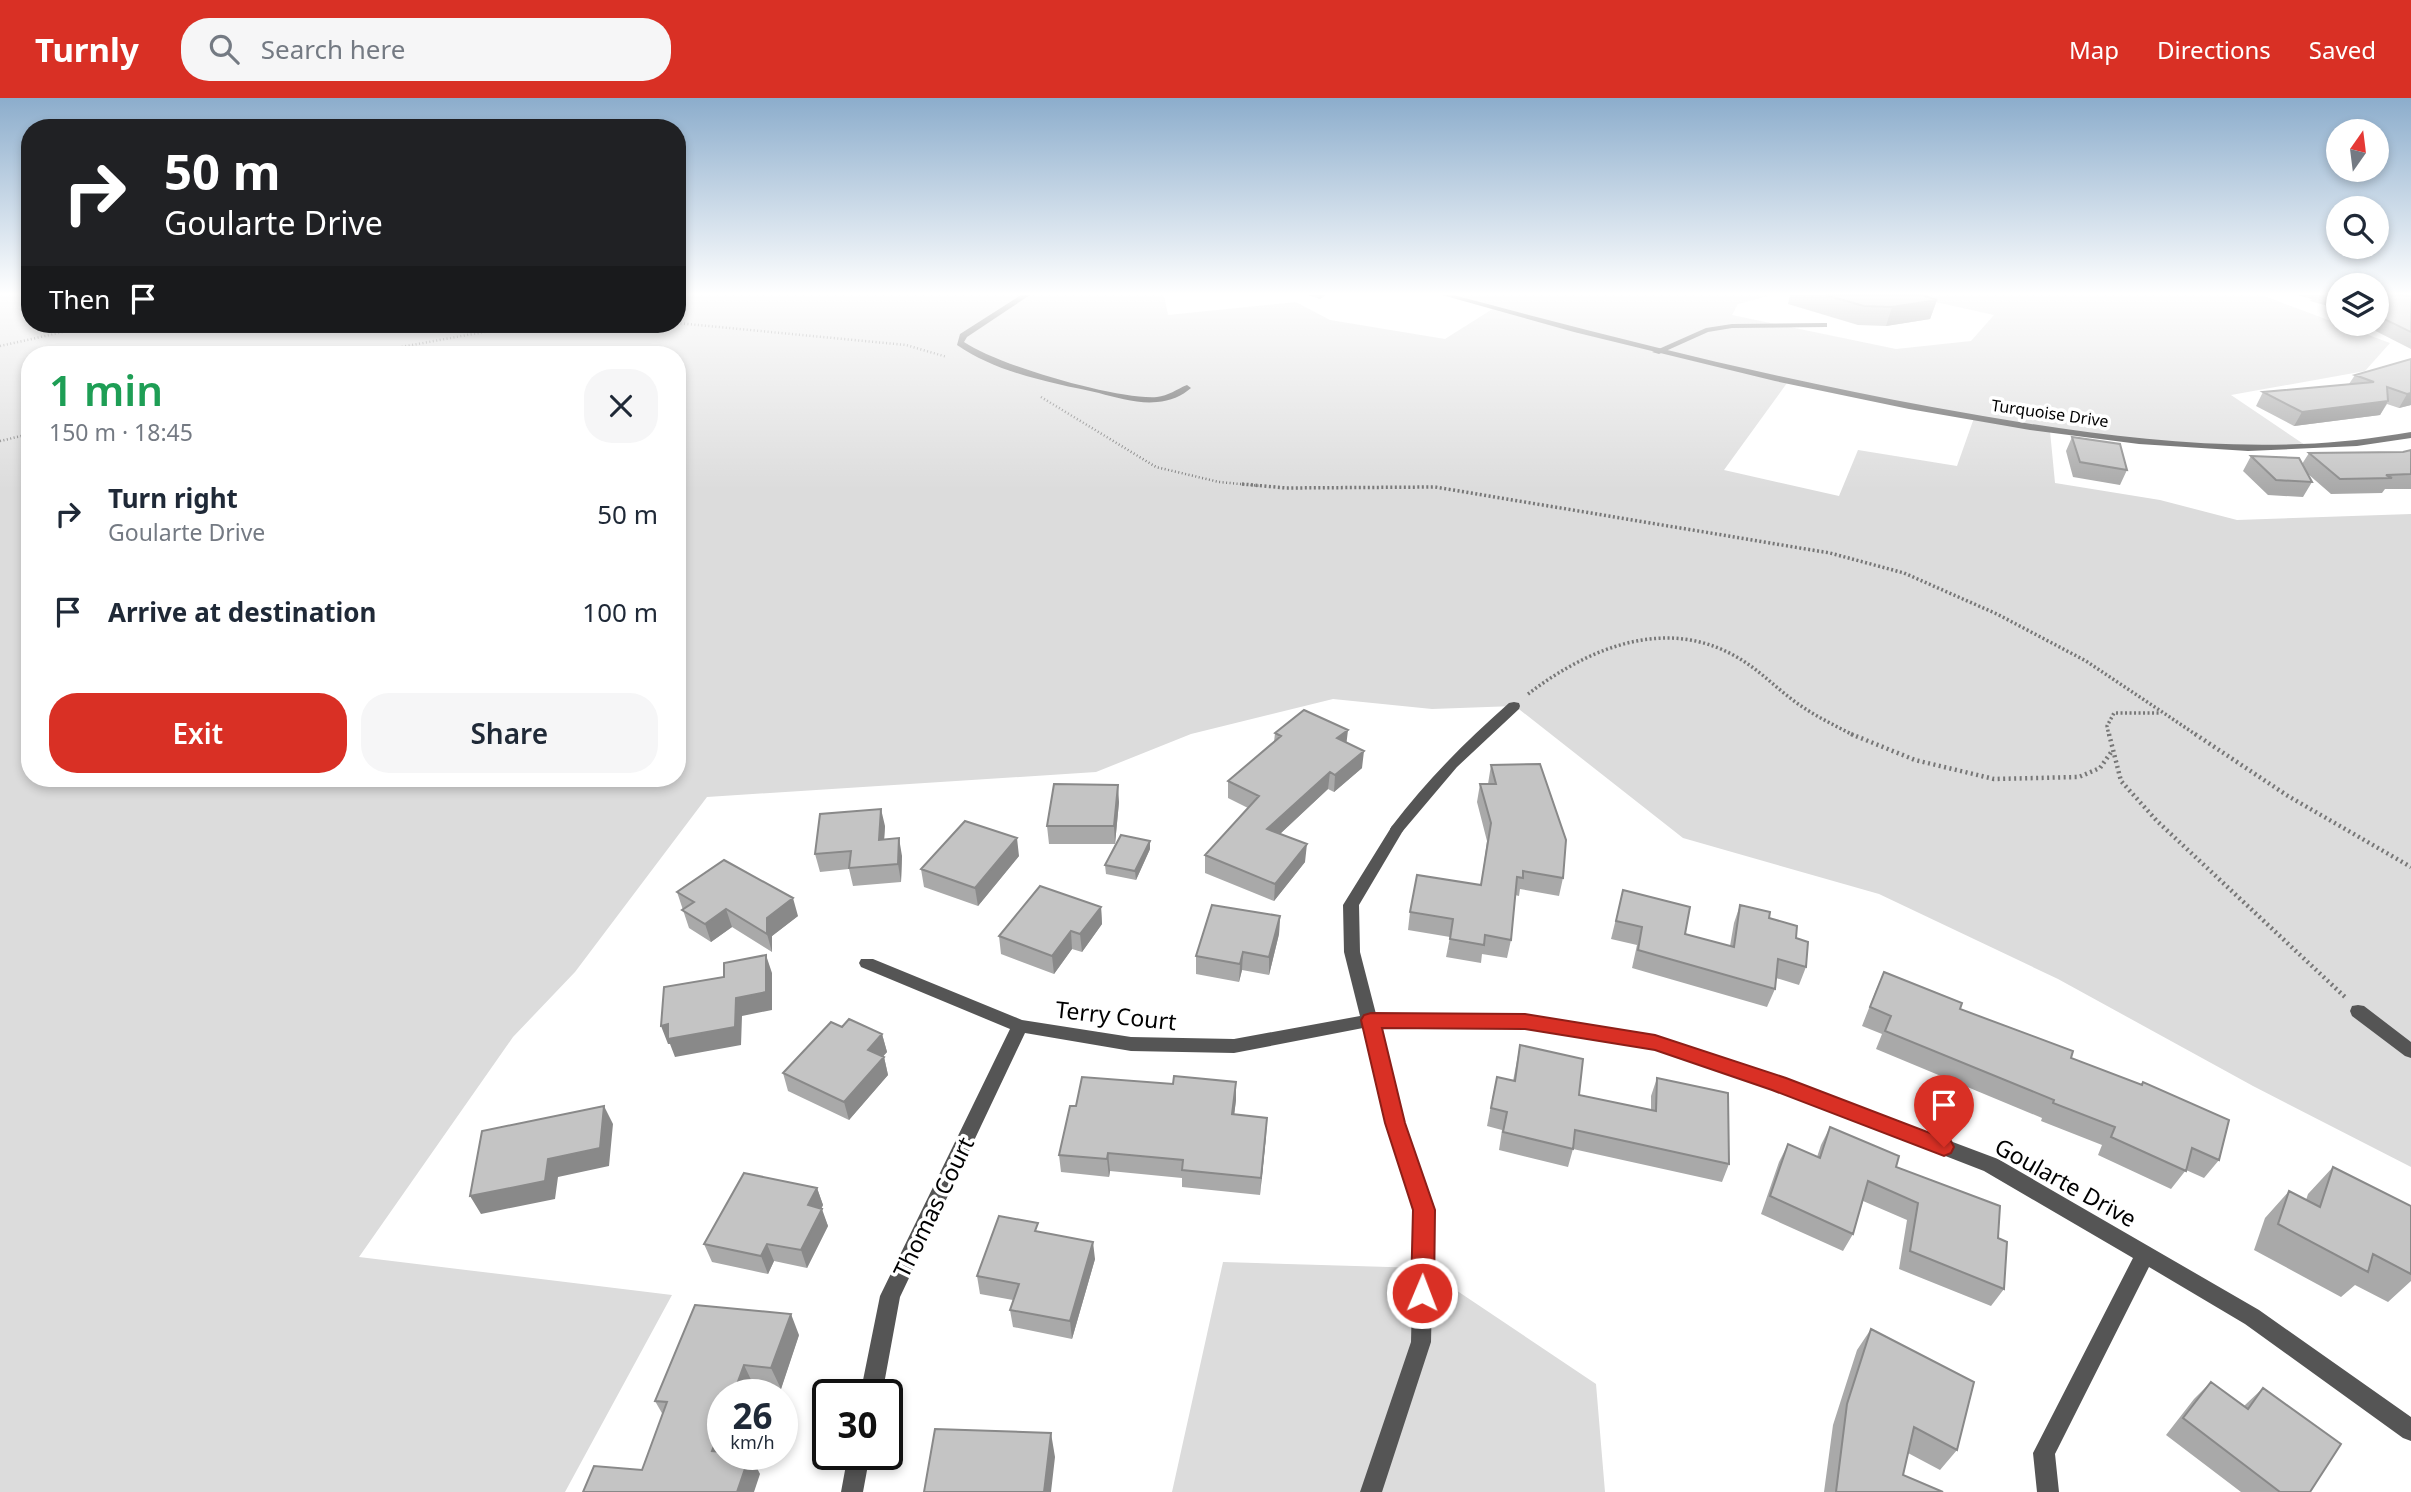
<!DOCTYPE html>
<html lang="en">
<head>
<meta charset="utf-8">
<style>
  body { margin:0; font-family:"Noto Sans",sans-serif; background:#f6f6f7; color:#1f2937; height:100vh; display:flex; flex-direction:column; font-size:26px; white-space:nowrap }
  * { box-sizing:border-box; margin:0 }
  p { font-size:23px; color:#747a83 }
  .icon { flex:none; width:38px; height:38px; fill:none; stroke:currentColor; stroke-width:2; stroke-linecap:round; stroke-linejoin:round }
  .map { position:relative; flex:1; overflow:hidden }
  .drawer { position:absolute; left:21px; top:248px; width:665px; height:441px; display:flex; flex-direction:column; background:#fff; border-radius:28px; box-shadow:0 4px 10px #0003 }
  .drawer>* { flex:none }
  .top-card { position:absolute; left:21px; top:21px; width:665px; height:214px; border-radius:28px; box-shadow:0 4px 10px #0003; background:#202124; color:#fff; overflow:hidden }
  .needle { width:46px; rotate:14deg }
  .fabs { position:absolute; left:2326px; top:21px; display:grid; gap:14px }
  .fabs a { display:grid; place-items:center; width:63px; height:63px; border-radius:50%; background:#fff; box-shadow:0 4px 10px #0003; font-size:35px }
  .speed { position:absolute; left:707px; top:1281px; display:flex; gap:14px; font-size:35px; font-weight:700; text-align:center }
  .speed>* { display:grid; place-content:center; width:91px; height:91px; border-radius:50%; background:#fff; box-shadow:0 4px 10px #0003; line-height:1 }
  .speed small { font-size:18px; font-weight:400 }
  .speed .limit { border:4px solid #111; border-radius:10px; background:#fff; color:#111 }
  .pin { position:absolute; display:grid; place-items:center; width:60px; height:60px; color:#fff; margin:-72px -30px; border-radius:50% 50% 50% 0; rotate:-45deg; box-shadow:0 0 7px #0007 }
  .pin .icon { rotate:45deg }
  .me { position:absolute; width:77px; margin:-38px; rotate:1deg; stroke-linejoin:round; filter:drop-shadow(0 0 5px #0008) }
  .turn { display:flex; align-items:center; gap:24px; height:147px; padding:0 28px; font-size:32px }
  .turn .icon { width:91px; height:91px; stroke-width:2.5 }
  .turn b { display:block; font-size:49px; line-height:60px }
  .then { display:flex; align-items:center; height:66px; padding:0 28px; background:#0003; gap:14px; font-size:26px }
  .round { display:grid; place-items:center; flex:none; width:74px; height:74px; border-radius:28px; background:#f6f6f7 }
  .headline { display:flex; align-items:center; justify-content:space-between; height:119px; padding:0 28px }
  h1 { font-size:42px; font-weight:600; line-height:52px; color:#1e9e55 }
  .action { display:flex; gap:14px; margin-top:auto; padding:14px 28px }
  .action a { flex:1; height:80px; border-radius:28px; background:#d93025; color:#fff; font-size:28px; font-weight:600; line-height:80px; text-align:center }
  .action a+a { background:#f6f6f7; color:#1f2937 }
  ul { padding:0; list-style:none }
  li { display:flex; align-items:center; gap:21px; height:98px; padding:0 28px }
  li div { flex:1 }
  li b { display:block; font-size:26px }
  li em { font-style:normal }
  header { display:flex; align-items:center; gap:42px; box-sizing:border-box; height:98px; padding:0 35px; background:#d93025; color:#fff }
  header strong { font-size:33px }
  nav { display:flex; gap:38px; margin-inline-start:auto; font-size:24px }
  .search { width:490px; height:63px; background:#f6f6f7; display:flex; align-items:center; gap:18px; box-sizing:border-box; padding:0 24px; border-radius:28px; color:#747a83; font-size:26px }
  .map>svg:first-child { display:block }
  .green { fill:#dcdcdc; fill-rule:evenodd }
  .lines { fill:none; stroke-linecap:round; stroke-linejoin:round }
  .path-far2 { stroke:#777; stroke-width:2.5; stroke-dasharray:1 2.5; stroke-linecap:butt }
  .path-far1 { stroke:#777; stroke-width:3.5; stroke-dasharray:2 2.5; stroke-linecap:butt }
  .path { stroke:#777; stroke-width:4.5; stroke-dasharray:2 3.5; stroke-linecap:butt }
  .service { fill:#555; fill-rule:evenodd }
  .minor { fill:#555; fill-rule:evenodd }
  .tertiary { fill:#555; fill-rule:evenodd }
  .wall { fill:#a9a9a9 }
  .shaded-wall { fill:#898989 }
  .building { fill:#c4c4c4; stroke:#898989; stroke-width:2 }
  .route { fill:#d93025; stroke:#8d1f18; stroke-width:2 }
  .labels { text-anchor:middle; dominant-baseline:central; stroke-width:7; stroke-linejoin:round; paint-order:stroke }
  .far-street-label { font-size:16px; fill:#000; stroke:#fff }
  .near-street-label { font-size:23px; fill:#000; stroke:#fff }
</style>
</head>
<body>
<header>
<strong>Turnly</strong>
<div class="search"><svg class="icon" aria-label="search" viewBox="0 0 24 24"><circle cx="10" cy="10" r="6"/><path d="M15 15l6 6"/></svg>Search here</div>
<nav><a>Map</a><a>Directions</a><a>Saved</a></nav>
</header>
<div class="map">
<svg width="2411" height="1394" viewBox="0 0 2411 1394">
  <rect width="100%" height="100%" fill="#fff"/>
  <path class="green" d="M0,197H30V226H677V197H1164L1168,217L1296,204L1330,222L1445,241L1494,210L1446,197H1772L1738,206L1732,217L1896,251L1971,243L1994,217L1904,197H2261L2390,245L2365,273L2231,297L2308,349L2170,348L2050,333L2055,385L2160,402L2237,422L2411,416V1069L2253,988L2058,881L1879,796L1683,740L1515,608L1432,611L1333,601L1191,636L1096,674L707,699L575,874L513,939L359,1159L672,1197L565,1394H0ZM30,257H677V681H30ZM1787,285L1974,320L1957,368L1858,352L1839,398L1724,372Z
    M1223,1164L1423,1170L1596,1286L1605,1394H1172Z"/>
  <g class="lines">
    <path class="path-far2" d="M677,225L906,247L947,259
      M0,248L99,226
      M357,257L528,226
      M1041,299L1156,369L1219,384L1261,388
      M0,343L30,336"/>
    <path class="path-far1" d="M1242,386L1286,390L1435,389L1830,455L1904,475L1997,516L2086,563L2198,638
      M1528,596C1587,551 1664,518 1735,558C1757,570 1774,588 1794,603C1813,617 1834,627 1855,638
      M2109,638L2107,628L2114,615H2160"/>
    <path class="path" d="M1851,636L1915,662L1994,681L2079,679L2100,670L2112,653
      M2109,636L2121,683L2157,723L2345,899
      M2195,636L2288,698L2411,769"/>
    <path class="service" d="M1021,197H1030L967,239L964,244C997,267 1117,302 1157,299C1168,298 1177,291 1187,287L1191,290C1182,298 1170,303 1157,304C1139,306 1117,300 1099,295C1052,285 997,275 957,247L960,236Z
      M1824,225H1827V229L1732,230L1708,234L1659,256L1652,254L1706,230L1732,226Z
      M1514,604L1519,605L1520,608L1519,611L1457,669L1402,734H1392L1390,731L1392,728C1427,682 1466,643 1509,605Z
      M2358,907L2364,908L2411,944V960L2405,958L2352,918L2350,913L2352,908Z"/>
    <path class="minor" d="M1397,726L1404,731L1359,807L1360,854L1376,916H1525L1655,937L1785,981L1998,1061L2259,1212L2411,1319V1343L2403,1340L2245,1226L2149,1169L2055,1356L2059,1394H2037L2033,1355L2133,1160L1984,1073L1773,991L1654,951L1525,930L1379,929L1404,1025L1434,1112L1431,1244L1382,1394H1360L1411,1244L1414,1112L1386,1025L1363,930L1234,955L1131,953L1025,935L900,1199L882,1297H860L880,1198L1010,931L861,869L859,865L861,861H873L1022,922L1131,939L1234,941L1360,918L1344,854L1343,807L1392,728Z
      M848,1356H870L863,1394H841Z"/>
    <path class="tertiary" d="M1442,197H1453C1612,239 1771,280 1932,309C2054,331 2177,351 2301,346C2338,345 2374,340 2411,334V340L2357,348L2248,353L2139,346L2030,332L1909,311L1775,283L1574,234Z"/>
  </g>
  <path class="wall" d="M1307,197H1326L1320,201Z
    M1790,197H1922L1937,202L1930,221L1886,228L1858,227L1788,206Z
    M2297,197H2338V213L2328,208L2310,203L2312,201Z
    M2376,197H2411V251L2362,226H2376Z
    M2411,261V307L2399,310L2387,306L2380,317L2294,328L2256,308L2263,294L2349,286L2355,277Z
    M2072,339L2127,372L2120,387L2073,379L2066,353Z
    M2411,352V391H2385L2382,395L2331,396L2308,376L2312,384L2303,399L2268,397L2243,373L2251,358L2302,366L2309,355L2403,354Z
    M1275,635L1347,645L1362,670L1334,694L1328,691L1280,736L1305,764L1274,803L1205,775V757L1248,710L1228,700V683L1274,644Z
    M1491,667L1563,780L1559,798L1520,791L1519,798L1515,797L1511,842L1507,860L1482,856L1481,865L1446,859L1450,839L1408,832L1410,814L1481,787L1487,743L1477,704L1480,686H1488Z
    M1119,704L1115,746H1049L1047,728Z
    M885,728L884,741L902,758L901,784L853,788L849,771L820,774L815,756Z
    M1150,751L1136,782L1106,776L1105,767Z
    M1019,758L978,808L924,789L921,771Z
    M1623,792L1685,836L1730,848L1734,825L1740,807L1769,820L1796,840L1806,869L1799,887L1776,880L1775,891L1767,909L1632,870L1637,847L1611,841Z
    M677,794L798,818L772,838V854L732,829L711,844L689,830Z
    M1101,809L1102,826L1082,854L1072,851L1054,876L1001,856L999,838Z
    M1280,818L1279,836L1269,877L1242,872L1239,884L1196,876V858Z
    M1884,874L1960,911L2071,960L2140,987L2143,984L2219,1062L2204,1080L2186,1072L2171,1091L2098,1057L2102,1047L2041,1023L2042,1020L1876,951L1882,936L1862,928L1876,892Z
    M842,929L882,936L887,954L883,958L884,959L888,977L849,1022L788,993L783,975Z
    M1520,947L1579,997L1651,1012V998L1657,980L1729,1066L1722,1084L1573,1051L1568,1069L1499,1052L1502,1032L1487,1028L1493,997L1497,979L1513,983Z
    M1236,1002L1234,1017L1266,1038L1260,1097L1182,1089V1080L1110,1073L1109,1079L1061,1074L1059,1057L1076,1008Z
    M1830,1029L1896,1069L1998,1140L2004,1191L1991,1208L1899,1171L1907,1122L1863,1103L1853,1136L1843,1153L1761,1116L1779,1064L1788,1046L1817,1059L1821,1047Z
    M2333,1069L2411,1176V1183L2388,1204L2355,1187L2341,1199L2254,1152L2265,1120L2289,1093L2306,1102L2308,1096Z
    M817,1090L823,1107L821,1111L828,1128L807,1170L774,1163L768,1176L712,1164L704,1146Z
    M1039,1134L1095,1161L1072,1241L1013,1229L1010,1212L1013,1202L980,1196L977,1178Z
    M1871,1231L1957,1352L1940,1372L1908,1355L1903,1377L1943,1394H1824L1833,1327L1857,1252Z
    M799,1237L781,1291L754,1288L723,1356L760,1376L642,1372L663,1317L655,1303Z
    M2211,1284L2244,1308L2263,1290L2310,1394H2241L2166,1337L2194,1301Z"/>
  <path class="shaded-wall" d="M1937,202L1930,221L1886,228L1892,209Z
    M2411,295V307L2399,310L2407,296Z
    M2388,303L2380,317L2294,328L2302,314Z
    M1348,632L1346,649L1337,640Z
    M1364,653L1362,670L1334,694L1335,677Z
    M1330,674L1328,691L1266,749L1267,731Z
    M1118,687L1119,704L1115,746L1114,728Z
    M881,711L885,728L883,760L879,742Z
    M899,740L902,758L901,784L898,766Z
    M1017,740L1019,758L978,808L975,790Z
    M1150,743V751L1136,782L1135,773Z
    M1307,746L1305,764L1274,803L1275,786Z
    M793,800L798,818L772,838V854L767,836V820Z
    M1101,809L1102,826L1082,854L1080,836Z
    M726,811L732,829L711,844L705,826Z
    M1280,818L1279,836L1269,877V859Z
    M1071,833L1072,851L1054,876L1052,858Z
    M1243,854L1242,872L1239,884L1240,866Z
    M766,857L772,875V912L742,918L741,947L675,959L670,946H668L661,928L736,900Z
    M882,936L887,954L873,970L868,952Z
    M884,959L888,977L849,1022L844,1004Z
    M1236,984V1002L1232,1034V1016Z
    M604,1008L613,1026L609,1068L558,1079L555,1101L481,1116L470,1098Z
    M1267,1020L1266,1038L1260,1097L1261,1080Z
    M1108,1055L1110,1073L1109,1079L1107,1061Z
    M817,1090L823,1107L814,1125L808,1107Z
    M822,1111L828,1128L807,1170L801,1152Z
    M1093,1144L1095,1161L1072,1241L1070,1223Z
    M767,1146L774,1163L768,1176L761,1158Z
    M791,1216L799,1237L781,1291L771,1270Z
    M744,1267L754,1288L750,1297H733Z
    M723,1324V1356L712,1353Z
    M1051,1335L1055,1359L1051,1394H1044Z
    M750,1356L760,1376L754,1394H737Z"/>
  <path class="building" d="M1826,197H1922L1937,202L1892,209L1864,208Z
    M2376,197H2402L2411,198V234L2376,217Z
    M2411,261V295L2407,296L2387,289L2388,303L2302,314L2263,294L2374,284L2355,277Z
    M2072,339L2120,346L2127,372L2080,364Z
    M2411,352V376L2386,377L2392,380L2340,381L2309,355L2403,354Z
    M2251,358L2299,360L2312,384L2276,382Z
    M1304,612L1348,632L1337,640L1364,653L1335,677L1330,674L1267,731L1307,746L1275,786L1205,757L1259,698L1228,683L1281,638L1275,635Z
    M1540,666L1566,742L1563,780L1523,773V780L1517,779L1511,842L1485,837L1484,847L1450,841L1453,821L1410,814L1417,777L1481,787L1491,725L1480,686H1496L1491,667Z
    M1054,686L1118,687L1114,728H1047Z
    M881,711L879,742L899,740L898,766L849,770L851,753L815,756L820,716Z
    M965,723L1017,740L975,790L921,771Z
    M1121,737L1150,743L1135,773L1105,767Z
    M724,762L793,800L767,820V836L726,811L705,826L682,812L694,804L677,794Z
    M1040,788L1101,809L1080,836L1071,833L1052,858L999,838Z
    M1623,792L1690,809L1685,836L1734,849L1740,807L1770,814L1769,820L1797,828L1796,840L1808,844L1806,869L1778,861L1775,891L1638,852L1642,829L1616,823Z
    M1212,807L1280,818L1269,859L1243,854L1240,866L1196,858Z
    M766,857V894L736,900L735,929L668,941V926L661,928L664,889L724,879V865Z
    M1884,874L1962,905L1960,911L2073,953L2071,960L2142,987L2143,984L2229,1022L2219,1062L2192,1050L2186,1073L2111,1039L2115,1029L2053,1005L2054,1002L1885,933L1891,918L1870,909Z
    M849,921L882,936L868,952L884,959L844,1004L783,975L831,924L842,929Z
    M1520,947L1583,961L1579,997L1656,1013L1657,980L1728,995L1729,1066L1575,1032L1573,1051L1503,1034L1507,1014L1491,1010L1497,979L1515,983Z
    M1174,978L1236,984L1232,1016L1267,1020L1261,1080L1182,1072L1183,1062L1108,1055L1107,1061L1059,1057L1070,1008H1076L1082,979L1173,986Z
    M604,1008L600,1050L548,1061L545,1083L470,1098L482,1033Z
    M1830,1029L1899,1058L1896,1069L2000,1108L1998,1140L2007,1144L2004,1191L1910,1153L1918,1105L1868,1083L1853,1136L1770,1098L1788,1046L1820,1060Z
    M2333,1069L2411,1108V1176L2373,1156L2368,1174L2278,1126L2289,1093L2320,1109Z
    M744,1075L817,1090L808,1107L822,1111L801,1152L767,1146L761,1158L704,1146Z
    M999,1118L1038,1125L1035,1133L1093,1144L1070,1223L1010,1212L1019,1186L977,1178Z
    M695,1207L791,1216L771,1270L744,1267L733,1297H723V1324L712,1353L723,1354V1356H750L737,1394H583L594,1368L642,1372L667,1304L655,1303Z
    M1871,1231L1974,1284L1957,1352L1914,1329L1903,1377L1943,1394H1836L1847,1306Z
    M2211,1284L2248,1311L2263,1290L2341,1346L2310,1394H2280L2183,1320Z
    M935,1331L1051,1335L1044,1394H924Z"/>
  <linearGradient id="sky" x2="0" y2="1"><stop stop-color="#8cadcc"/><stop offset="0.5" stop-color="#fff"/><stop offset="1" stop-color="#fff" stop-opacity="0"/></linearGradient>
  <rect width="2411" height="392" fill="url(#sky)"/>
  <path class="route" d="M1371,915L1525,916L1655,937L1786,980L1951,1043L1954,1049L1951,1055L1944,1058L1772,992L1655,952L1525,931L1382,930L1405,1025L1435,1112L1434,1195L1430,1202L1422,1205L1414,1202L1411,1195L1413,1112L1385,1025L1361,922L1364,917Z"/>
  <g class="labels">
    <g class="far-street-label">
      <text transform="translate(2050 315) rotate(8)">Turquoise Drive</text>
    </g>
    <g class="near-street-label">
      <text transform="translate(1116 917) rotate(6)">Terry Court</text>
      <text transform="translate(2066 1084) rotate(29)">Goularte Drive</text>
      <text transform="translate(933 1109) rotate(-64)">Thomas Court</text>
    </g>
  </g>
</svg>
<div class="fabs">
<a><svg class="needle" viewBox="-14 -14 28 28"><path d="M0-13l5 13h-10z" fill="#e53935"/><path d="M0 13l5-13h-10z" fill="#747a83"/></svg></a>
<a><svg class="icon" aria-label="search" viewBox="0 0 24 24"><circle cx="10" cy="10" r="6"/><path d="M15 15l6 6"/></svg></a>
<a><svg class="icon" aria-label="layers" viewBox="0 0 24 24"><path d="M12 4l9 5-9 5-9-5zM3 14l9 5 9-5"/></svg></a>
</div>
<div class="speed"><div>26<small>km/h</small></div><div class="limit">30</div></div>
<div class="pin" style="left:1944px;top:1049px;background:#d93025"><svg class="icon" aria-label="arrive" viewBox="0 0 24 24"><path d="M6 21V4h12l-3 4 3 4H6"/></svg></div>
<svg class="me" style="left:1422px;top:1195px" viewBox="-20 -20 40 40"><circle r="17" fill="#d93025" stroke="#fff" stroke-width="3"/><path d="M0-11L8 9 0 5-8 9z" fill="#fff"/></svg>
<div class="top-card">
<div class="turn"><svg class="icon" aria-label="right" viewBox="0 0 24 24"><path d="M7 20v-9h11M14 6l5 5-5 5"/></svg><div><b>50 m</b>Goularte Drive</div></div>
<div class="then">Then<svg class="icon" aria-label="arrive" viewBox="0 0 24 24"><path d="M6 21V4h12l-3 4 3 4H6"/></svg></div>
</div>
<section class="drawer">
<div class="headline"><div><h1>1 min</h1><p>150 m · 18:45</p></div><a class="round"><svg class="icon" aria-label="close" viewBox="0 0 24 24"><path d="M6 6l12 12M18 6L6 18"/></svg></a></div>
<ul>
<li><svg class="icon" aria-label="right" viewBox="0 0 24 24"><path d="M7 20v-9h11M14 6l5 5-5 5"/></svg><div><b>Turn right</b><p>Goularte Drive</p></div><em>50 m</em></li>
<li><svg class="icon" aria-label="arrive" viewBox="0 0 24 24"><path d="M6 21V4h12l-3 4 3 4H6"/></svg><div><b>Arrive at destination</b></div><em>100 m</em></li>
</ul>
<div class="action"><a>Exit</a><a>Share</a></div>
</section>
</div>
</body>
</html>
